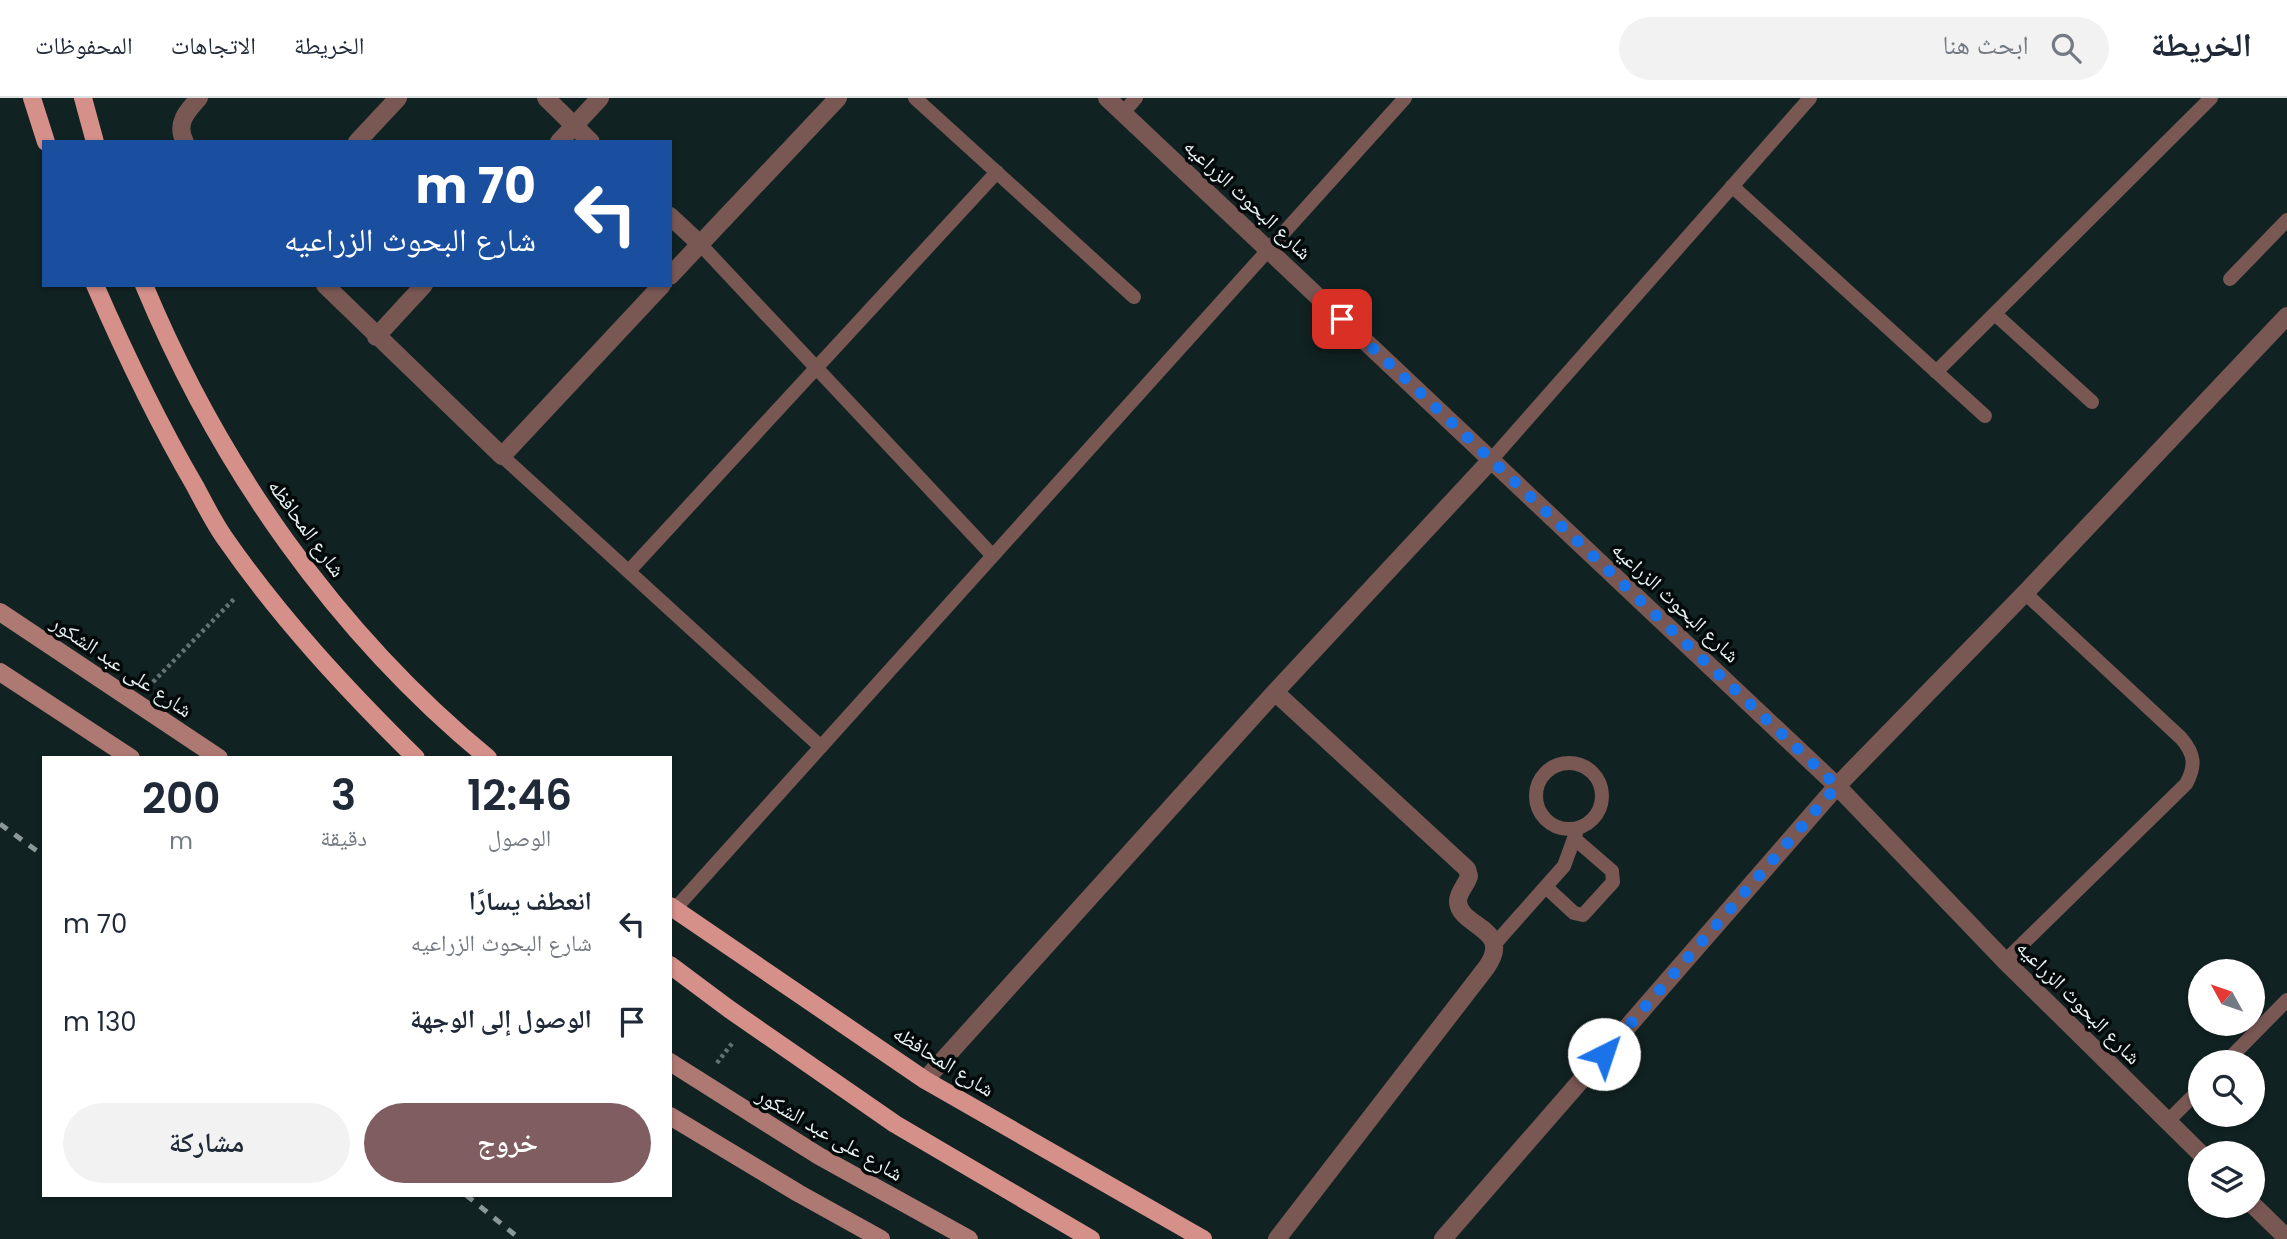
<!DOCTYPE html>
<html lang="ar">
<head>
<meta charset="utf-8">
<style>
  body { margin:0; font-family:Poppins,"Noto Naskh Arabic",sans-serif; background:#f2f2f3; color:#1f2937; direction:rtl; height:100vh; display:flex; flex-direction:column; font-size:26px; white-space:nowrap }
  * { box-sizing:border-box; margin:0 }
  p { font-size:23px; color:#747a83 }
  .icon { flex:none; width:38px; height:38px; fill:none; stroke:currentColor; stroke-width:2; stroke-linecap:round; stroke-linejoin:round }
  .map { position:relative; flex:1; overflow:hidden; direction:ltr }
  .details { position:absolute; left:42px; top:658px; width:630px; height:441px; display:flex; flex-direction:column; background:#fff; border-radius:0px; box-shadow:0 2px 5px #0004; direction:rtl }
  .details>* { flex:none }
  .guide { position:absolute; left:42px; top:42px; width:630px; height:147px; border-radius:0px; box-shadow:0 2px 5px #0004; direction:rtl; background:#1a4fa0; color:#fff; overflow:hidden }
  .needle { width:46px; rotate:310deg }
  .controls { position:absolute; left:2188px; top:861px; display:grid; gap:14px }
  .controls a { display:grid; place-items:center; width:77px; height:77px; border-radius:50%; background:#fff; box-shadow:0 2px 5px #0004; font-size:35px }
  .pin { position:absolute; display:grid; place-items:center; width:60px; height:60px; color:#fff; margin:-30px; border-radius:14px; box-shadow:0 4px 10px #0006 }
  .me { position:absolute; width:77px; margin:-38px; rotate:41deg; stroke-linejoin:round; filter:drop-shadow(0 0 5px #0008) }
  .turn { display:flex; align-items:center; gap:24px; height:147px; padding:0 21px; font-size:32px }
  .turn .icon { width:91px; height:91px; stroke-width:2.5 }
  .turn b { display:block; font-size:49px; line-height:60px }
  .eta { display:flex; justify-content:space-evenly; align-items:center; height:119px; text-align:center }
  .eta b { font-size:42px; font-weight:600; line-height:49px }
  .button { display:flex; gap:14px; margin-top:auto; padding:14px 21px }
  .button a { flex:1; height:80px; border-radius:42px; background:#7f5d61; color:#fff; font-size:28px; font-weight:600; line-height:80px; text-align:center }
  .button a+a { background:#f2f2f3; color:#1f2937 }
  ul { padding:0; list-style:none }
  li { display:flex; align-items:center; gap:21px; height:98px; padding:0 21px }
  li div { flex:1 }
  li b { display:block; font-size:26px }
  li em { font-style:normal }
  header { display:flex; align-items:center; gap:42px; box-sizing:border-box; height:98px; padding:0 35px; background:#fff; border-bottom:2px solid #e0e1e3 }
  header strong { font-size:33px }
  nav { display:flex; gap:38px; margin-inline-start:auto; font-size:24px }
  .search { width:490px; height:63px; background:#f2f2f3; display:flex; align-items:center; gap:18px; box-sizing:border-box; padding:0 24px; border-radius:38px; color:#747a83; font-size:26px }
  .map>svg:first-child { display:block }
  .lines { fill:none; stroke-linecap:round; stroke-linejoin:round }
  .path { stroke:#647272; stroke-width:4.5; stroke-dasharray:3.5 3.5; stroke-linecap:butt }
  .lane { stroke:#795854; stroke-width:14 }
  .street { stroke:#795854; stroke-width:18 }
  .secondary { stroke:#ae7873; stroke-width:18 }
  .primary { stroke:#d6908a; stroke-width:18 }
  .rail { stroke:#8b9898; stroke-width:5; stroke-dasharray:9 9; stroke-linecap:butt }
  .route { stroke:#1a73e8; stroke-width:12; stroke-dasharray:0 21.6 }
  .labels { text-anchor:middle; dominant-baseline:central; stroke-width:7; stroke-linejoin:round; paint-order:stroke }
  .street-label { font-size:21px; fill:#eaf4f4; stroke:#040a0a }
</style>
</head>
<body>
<header>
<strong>الخريطة</strong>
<div class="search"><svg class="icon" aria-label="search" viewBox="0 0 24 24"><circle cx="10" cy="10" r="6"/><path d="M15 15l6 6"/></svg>ابحث هنا</div>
<nav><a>الخريطة</a><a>الاتجاهات</a><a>المحفوظات</a></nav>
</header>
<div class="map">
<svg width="2287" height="1141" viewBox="0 0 2287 1141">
  <rect width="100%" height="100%" fill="#122"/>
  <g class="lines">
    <path class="path" d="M153,584L235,500
      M717,965L733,944"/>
    <path class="lane" d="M915,0L1134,199
      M1123,15L1136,0
      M1732,88L1985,318
      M700,146L992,457
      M2230,181L2287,122
      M1995,216L2092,304
      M1936,274L2211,0
      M502,358L821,649
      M1492,361L1810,0
      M629,473L997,74
      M1536 698a33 33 0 1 1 66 0a33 33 0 1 1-66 0Z
      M1547,790L1574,815L1583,817L1613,784L1612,773L1575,741
      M674,812L1405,0
      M1493,848L1564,768L1576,735
      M2005,863L2186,686C2196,668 2195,656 2181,640L2025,495
      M2226,964L2287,902
      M2168,1023L2200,991"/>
    <path class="street" d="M546,0L591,44
      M1107,0L1837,688L2005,863L2200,1055
      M185,44C175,26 187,13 199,0
      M357,44L398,0
      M559,44L600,0
      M670,118L700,146
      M670,178L838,0
      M325,187L502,358L662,187
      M376,239L424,187
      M1275,594L1467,771L1469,778C1467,786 1458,794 1458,803C1458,829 1515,830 1486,870L1277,1141
      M925,982L1275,594L1492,361
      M2252,1106L2287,1140
      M1443,1141L1837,688L2025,495L2287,218"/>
    <path class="secondary" d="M0,514L219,660
      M0,574L131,660
      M670,964L819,1058L969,1141
      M670,1018L798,1095L881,1141"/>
    <path class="primary" d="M32,0L46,44
      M83,0L95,44
      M95,187C125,256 157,323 195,388C204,405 213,423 224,439C280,520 346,591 416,660
      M144,187C220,369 335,534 488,660
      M670,808L925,982L1203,1141
      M670,867L729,911L895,1026L1091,1141"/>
    <path class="rail" d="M0,726L44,758
      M466,1097L520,1141"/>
  </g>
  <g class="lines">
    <path class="route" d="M1342,221L1837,688L1604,956"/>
  </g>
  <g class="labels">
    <g class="street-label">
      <text transform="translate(1248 101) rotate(43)">شارع البحوث الزراعيه</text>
      <text transform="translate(307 430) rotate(54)">شارع المحافظه</text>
      <text transform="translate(1676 504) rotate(43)">شارع البحوث الزراعيه</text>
      <text transform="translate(122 568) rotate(34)">شارع على عبد الشكور</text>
      <text transform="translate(2079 904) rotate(45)">شارع البحوث الزراعيه</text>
      <text transform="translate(944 963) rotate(32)">شارع المحافظه</text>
      <text transform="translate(830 1036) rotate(30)">شارع على عبد الشكور</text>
    </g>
  </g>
</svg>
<div class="controls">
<a><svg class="needle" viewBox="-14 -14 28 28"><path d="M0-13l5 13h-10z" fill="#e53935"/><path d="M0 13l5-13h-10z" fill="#747a83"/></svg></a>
<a><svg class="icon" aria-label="search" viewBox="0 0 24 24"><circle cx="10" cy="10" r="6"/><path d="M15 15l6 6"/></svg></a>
<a><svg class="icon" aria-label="layers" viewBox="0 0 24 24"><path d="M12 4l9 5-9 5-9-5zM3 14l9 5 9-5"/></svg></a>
</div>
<div class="pin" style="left:1342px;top:221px;background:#d93025"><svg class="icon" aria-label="arrive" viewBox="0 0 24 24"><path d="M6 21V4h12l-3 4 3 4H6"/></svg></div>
<svg class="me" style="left:1604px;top:956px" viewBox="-20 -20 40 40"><circle r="19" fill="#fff"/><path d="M0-13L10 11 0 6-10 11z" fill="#1a73e8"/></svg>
<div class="guide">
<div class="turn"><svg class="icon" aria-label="left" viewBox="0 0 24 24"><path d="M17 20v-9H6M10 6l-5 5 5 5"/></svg><div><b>70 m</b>شارع البحوث الزراعيه</div></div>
</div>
<section class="details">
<div class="eta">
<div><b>12:46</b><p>الوصول</p></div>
<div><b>3</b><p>دقيقة</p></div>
<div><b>200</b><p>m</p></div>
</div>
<ul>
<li><svg class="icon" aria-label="left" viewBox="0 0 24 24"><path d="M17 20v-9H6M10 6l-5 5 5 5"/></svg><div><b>انعطف يسارًا</b><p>شارع البحوث الزراعيه</p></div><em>70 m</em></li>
<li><svg class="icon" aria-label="arrive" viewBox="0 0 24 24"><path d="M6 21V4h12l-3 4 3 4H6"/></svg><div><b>الوصول إلى الوجهة</b></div><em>130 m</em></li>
</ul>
<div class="button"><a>خروج</a><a>مشاركة</a></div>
</section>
</div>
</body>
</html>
